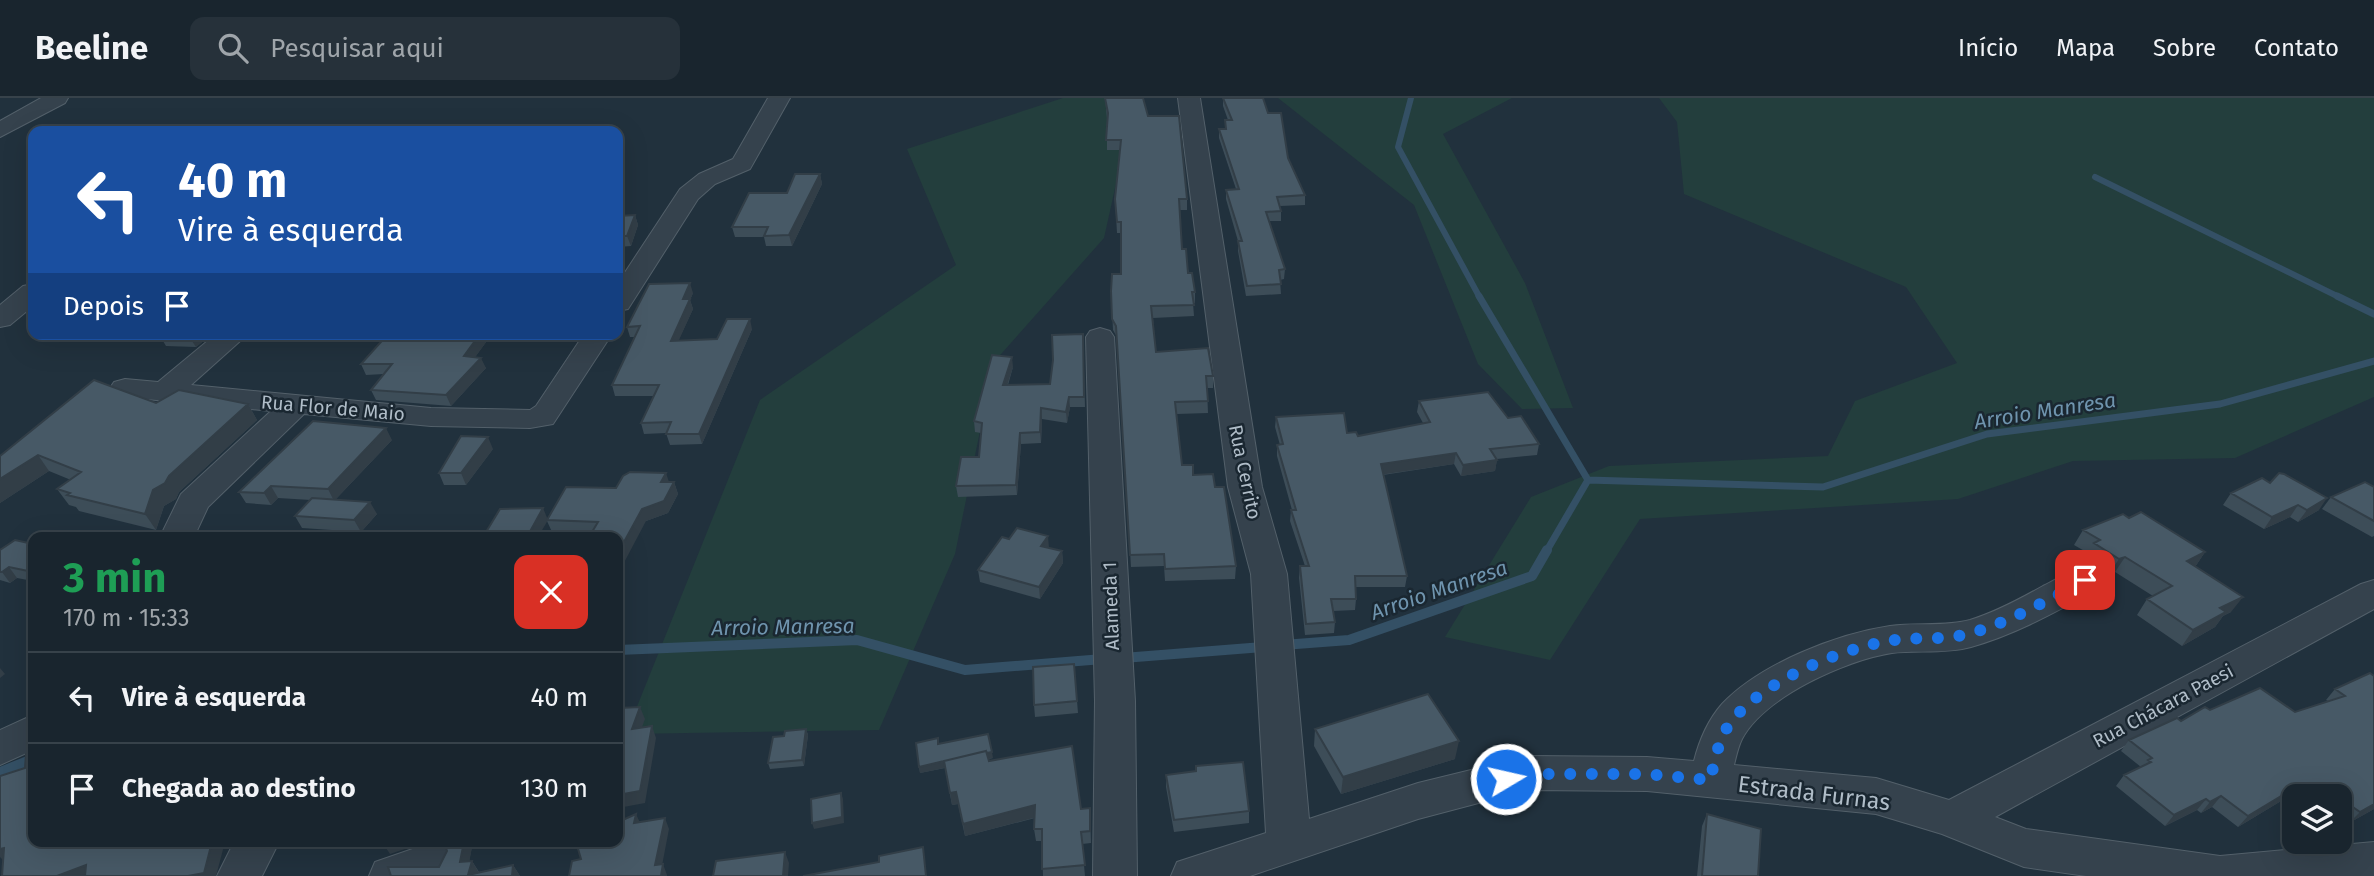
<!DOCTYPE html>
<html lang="pt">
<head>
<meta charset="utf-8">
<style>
  body { margin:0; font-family:"Fira Sans",sans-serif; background:#26313a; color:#f1f3f6; height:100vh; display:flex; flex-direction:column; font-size:26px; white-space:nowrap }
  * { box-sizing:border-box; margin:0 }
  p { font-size:23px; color:#9fa5aa }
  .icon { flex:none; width:38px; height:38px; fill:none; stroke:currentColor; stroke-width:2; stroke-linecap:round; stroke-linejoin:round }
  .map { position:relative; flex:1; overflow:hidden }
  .sheet { position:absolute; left:28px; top:434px; width:595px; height:315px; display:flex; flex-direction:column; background:#19252e; border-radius:14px; box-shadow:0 7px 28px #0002,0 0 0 2px #37424a }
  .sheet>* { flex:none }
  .banner { position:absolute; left:28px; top:28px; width:595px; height:214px; border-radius:14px; box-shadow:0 7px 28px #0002,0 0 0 2px #37424a; background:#1a4fa0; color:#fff; overflow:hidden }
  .fabs { position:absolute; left:2282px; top:686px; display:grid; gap:14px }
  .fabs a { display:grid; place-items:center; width:70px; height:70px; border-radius:14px; background:#19252e; box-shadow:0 7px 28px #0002,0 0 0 2px #37424a; font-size:35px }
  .pin { position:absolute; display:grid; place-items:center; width:60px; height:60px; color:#fff; margin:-30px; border-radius:14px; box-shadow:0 4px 10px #0006 }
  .me { position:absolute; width:77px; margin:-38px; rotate:81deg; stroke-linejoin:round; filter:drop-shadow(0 0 5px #0008) }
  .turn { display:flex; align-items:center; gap:24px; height:147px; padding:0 35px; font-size:32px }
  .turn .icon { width:91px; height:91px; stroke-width:2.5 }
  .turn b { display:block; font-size:49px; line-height:60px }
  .then { display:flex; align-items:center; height:66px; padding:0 35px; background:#0003; gap:14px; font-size:26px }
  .round { display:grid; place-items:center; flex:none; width:74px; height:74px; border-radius:14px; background:#26313a }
  .headline { display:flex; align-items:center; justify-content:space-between; height:119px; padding:0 35px }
  h1 { font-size:42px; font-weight:700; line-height:52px; color:#1e9e55 }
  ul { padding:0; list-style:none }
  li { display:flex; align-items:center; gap:21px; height:91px; padding:0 35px; border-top:2px solid #37424a }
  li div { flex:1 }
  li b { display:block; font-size:26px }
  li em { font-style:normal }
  header { display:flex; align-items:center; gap:42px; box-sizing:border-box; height:98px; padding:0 35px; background:#19252e; border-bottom:2px solid #37424a }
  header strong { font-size:33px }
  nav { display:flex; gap:38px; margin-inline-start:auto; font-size:24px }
  .search { width:490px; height:63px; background:#26313a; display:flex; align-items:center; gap:18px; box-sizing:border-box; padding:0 24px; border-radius:14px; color:#9fa5aa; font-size:26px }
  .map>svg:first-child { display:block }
  .green { fill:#233e3d }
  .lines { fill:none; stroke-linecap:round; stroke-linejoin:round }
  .stream-far2 { stroke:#345065; stroke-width:6 }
  .stream-far1 { stroke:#345065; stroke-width:7 }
  .stream { stroke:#345065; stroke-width:10 }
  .minor-casing { stroke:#53606a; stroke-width:2 }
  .minor { fill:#35424d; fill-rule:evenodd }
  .wall { fill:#3d4d58 }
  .shaded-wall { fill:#323e47 }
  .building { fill:#475966; stroke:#323e47; stroke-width:2 }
  .route { stroke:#1a73e8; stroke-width:12; stroke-dasharray:0 21.6 }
  .labels { text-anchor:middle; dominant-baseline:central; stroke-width:5; stroke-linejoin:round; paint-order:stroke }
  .street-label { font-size:19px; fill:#b0bdc8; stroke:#1a2731 }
  .water-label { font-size:21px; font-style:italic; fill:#6f94ae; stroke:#1a2731 }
  .near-street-label { font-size:23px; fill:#b0bdc8; stroke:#1a2731 }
</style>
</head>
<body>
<header>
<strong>Beeline</strong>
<div class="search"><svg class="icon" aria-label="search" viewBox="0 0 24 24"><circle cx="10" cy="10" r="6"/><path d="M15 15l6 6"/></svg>Pesquisar aqui</div>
<nav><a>Início</a><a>Mapa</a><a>Sobre</a><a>Contato</a></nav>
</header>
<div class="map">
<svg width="2374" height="778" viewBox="0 0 2374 778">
  <rect width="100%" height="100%" fill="#21313d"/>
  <path class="green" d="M1063,0H1135L1104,140L994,264L955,456L879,632L626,636L760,302L956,167L907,51Z
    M1278,0H1512L1443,36L1525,185L1573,310L1522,311L1478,266L1414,107Z
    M1659,0H2374V299L2235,360L2073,363L1958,401L1640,421L1550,562L1445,539L1531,399L1609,368L1828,358L1855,303L1957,265L1906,189L1684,96L1677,24Z"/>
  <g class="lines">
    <path class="stream-far2" d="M1411,0L1398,49L1480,200
      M2095,79L2341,200"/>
    <path class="stream-far1" d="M1479,198L1588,382
      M2337,198L2374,216
      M1546,454L1588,382L1823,389L1987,336L2220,306L2374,263"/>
    <path class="stream" d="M1283,547L1349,542L1532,478L1547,452
      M618,552L857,542L965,572L1103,561
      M1123,560L1263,549
      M0,674L33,661"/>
    <g class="minor-casing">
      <path id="minor" d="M41,0H68L65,5L0,39V23Z
        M768,0H790L750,71L715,86L698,101L628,211L618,213V185L680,91L699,76L733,61Z
        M1178,0H1200L1262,389L1287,476L1309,721L1418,685L1528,658L1647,659L1694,663C1699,643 1708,622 1722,606C1760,566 1836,536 1890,528C1917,524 1944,529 1970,522C1996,514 2020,501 2043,488C2056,482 2069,472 2082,470C2087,469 2093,472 2098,473L2103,482L2098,491C2057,513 2017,536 1971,549C1945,556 1918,552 1892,555C1846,562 1764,599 1742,641C1738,649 1736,659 1734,667L1876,680L1949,702L2361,486L2374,482V511L1995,719L2026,731L2220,758L2374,744V778H2086L2024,769L1942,736L1876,716L1647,693L1528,692L1418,721L1250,778H1171L1177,764L1266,735L1251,476L1228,389Z
        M33,186V208L10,227L0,229V207L23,188Z
        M1100,230L1110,233L1114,239L1135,603L1137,778H1093L1095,603L1086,239L1090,233Z
        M216,236H248L191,287L431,310L530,312L536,308L584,236H612L553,326L530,330L431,328L304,316L208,409L194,439H160L181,396L271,313L125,299L114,296L110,290L114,284L125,281L158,284Z
        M33,617V652L0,667V632Z
        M234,744H279L262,778H217Z
        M430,745L446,750L452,764L446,778H369L375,764Z"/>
    </g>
    <use href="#minor" class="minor"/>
  </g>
  <path class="wall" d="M1105,0L1148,18L1187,101V112H1180L1182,151L1195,194V205H1193L1194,218L1153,220L1156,254L1213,278V290H1207L1208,315L1177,316L1182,367L1193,377L1215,389L1236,468L1235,481L1165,483L1164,468L1131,469L1117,239L1113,232L1111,193L1121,176V135H1117L1115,101L1120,52H1107V21Z
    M1223,0L1268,15L1305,97V107L1280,108L1281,113V123H1269L1285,171L1284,181L1280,182L1281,196L1246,198L1238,153V143L1226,101V92L1236,91L1219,40V31H1225V22H1228L1223,8Z
    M820,76L822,86L792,148H766L764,139H735L732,129Z
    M635,117L638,127L631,148L618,149V118Z
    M693,195L690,202L693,211L678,243L717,241L752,231L702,346L670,347L666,335L644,336L641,325L654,298H615L612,287L635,239H630L627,229Z
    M212,236L196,249L166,248L160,238Z
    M388,236H492L475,259L486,270L451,308L376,302L371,292L384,276L366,277L361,266Z
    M1083,236L1085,309H1070L1067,325L1042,321L1041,345L1021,346L1017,397L958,399L956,388L979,359L981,335L975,334L974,323L1013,269L1008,287L1050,286Z
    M1419,303L1508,320L1539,346L1537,357L1497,361L1495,373L1461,378L1454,366L1383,377L1407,478L1405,489H1356V501L1355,512L1333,513L1335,524L1334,535L1305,537L1299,480L1300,468H1305L1290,423L1291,412H1292L1277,358V347H1280L1275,329L1276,319L1358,338L1423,325L1417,314Z
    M156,305L248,306L257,322L179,394L176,401L164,408L156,432L79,413L76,409L69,407L57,391L71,382L49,373L0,405V358Z
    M392,342L335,402L377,416L361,434L302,430L295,418L311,402L278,400L271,407L246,405L239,394Z
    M493,351L466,387H444L439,375Z
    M2262,380L2319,412L2298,424L2290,419L2264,431L2223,407L2231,395Z
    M669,384H674L678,396L668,415L646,423L591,435L552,434L547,423V421L616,390Z
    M2374,389V438L2372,439L2322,411L2331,399Z
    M2129,420L2205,454L2195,469L2231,514L2223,518L2215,529L2182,548L2137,517L2147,501L2153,498L2115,474L2109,476L2085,461L2088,455L2074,447L2083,432Z
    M33,446V483L17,480L10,485L0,482V452Z
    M1049,450L1062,453L1063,465L1040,501L980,484L978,472Z
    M1074,566L1078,615L1035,619L1034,607Z
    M2374,578V711L2349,725L2340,718V698H2294V705L2286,700L2238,729L2212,709L2201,715L2197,712L2165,728L2116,688L2124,677L2141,669L2121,653L2129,642L2210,612L2295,614L2328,603L2326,602L2335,591Z
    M806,631L808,637L804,668L770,671L768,665L784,638Z
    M1315,631L1455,661L1341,696L1314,648Z
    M938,646L993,660L989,661V663L1081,711L1090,710L1091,745L1082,746L1085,778H1043L1042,743H1036L1034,731L1035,720L965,738L958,706L952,707L945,670L920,675L919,669Z
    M1166,677L1249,713V725L1174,734L1166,689Z
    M1707,716L1758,778H1697L1702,728Z
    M433,744H473L469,763H472L479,774L513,767L520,778H391L439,769L447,753L445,748Z"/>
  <path class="shaded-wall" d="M820,76L822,86L792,148L789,137Z
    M635,117L638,127L631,148L627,138Z
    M690,185L693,195L690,202L693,211L674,253L671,243L683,201Z
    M750,221L752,231L702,346L699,336Z
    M194,236H212L196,249L190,240Z
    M480,236H492L468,269L464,258Z
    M1012,259L1013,269L1004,297L1003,287Z
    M481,260L486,270L451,308L446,297Z
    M1069,299L1070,309L1067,325L1066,314Z
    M248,306L257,322L179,394L176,401L164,408L156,432L145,416L153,392Z
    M1041,310L1042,321L1041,345L1040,334Z
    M386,330L392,342L334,403L328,391Z
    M1020,335L1021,346L1017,397L1016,387Z
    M488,339L493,351L466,387L461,375Z
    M1456,355L1454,366L1379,377L1381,366Z
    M38,357L49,373L0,405V381Z
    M1497,362L1495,373L1461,378L1463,367Z
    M666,375L670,387L661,384Z
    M674,384L678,396L668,415L646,423L618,476V455L642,411Z
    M271,388L278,400L271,407L264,395Z
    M2327,400L2319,412L2298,424L2307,412Z
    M370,404L377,416L361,434L354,422Z
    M2298,407L2290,419L2264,431L2272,419Z
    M543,410L548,422L538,439H527Z
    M462,433L465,439H459Z
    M1048,438L1049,450L1041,448Z
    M1062,453L1063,465L1040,501L1039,489Z
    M2205,454L2195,469L2187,463Z
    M2125,459L2115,474L2109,476L2119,461Z
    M9,469L17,480L10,485L2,474Z
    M2243,499L2231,514L2223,518L2215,529L2182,548L2193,532L2220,510Z
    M0,570L5,576L0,580Z
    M640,609L645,621L637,643L632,631Z
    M652,628L656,640L645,705L618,710V697Z
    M806,631L808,637L804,668L802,662Z
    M1459,643L1455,661L1341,696L1343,679Z
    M992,654L993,660L920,675L919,669Z
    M2296,689L2286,700L2238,729L2248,718Z
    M2312,689L2303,698H2299L2303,694Z
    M2327,690L2320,698H2315L2319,694Z
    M956,694L958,706L952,707L950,695Z
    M841,695L843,701L844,725L814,731L812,725Z
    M2221,698L2212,709L2201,715L2210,704Z
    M2206,701L2197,712L2165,728L2174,717Z
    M2374,706V711L2349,725L2360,714Z
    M1035,707L1037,719L965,738L963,726Z
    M636,716L641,727L634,725Z
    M665,720L669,731L660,778L655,767Z
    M212,744H225L216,778H188Z
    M382,744H426L390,756Z
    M464,744H473L467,776L460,764Z
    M4,750L6,765L0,759V751Z
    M785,754L789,765L788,778H783Z
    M472,763L479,775L468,777Z
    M663,766L667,777V778H661Z
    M86,767L96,778H57Z
    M513,767L520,778H512Z"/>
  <path class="building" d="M1105,0H1143L1148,18H1179L1187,101H1179L1182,151H1186L1188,175H1192L1195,194H1192L1194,207L1151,208L1156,254L1208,250L1213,278H1206L1208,303L1175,304L1182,367H1193V377L1213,376L1215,389H1224L1236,468L1165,471L1164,456L1130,457L1116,228L1112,221L1111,193L1112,176H1121V124H1117L1115,101L1121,42H1106L1108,15Z
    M1223,0H1263L1268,15H1281L1288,60L1305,97L1277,99L1281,113L1266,114L1285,171L1279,172L1281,186L1247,188L1238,143H1242L1226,92L1239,91L1219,31H1226L1225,22H1232Z
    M795,76H820L789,137L764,138L768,129H732L749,95H787Z
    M635,117L627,138H618V118Z
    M690,185L683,201H690L671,243L717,241L727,221H750L699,336H666L671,324L641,325L659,287H612L640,228L627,229L649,186Z
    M163,236H194L190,240L160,238Z
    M388,236H480L464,258L481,260L446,297L371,292L392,266H361Z
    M1083,236L1084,299H1069L1066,314L1041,310L1040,334L1020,335L1016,387L956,388L961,359H979L982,325L974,323L992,257L1012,259L1003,287L1050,286L1053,262L1052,237Z
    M94,282L156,305L179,292L248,306L169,378L165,385L153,392L145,416L67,397L70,395L57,391L81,374L38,357L0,381V358Z
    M1488,294L1508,320L1521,318L1539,346L1490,351L1497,362L1463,367L1456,355L1381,366L1407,478H1355L1356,501H1331L1335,524L1306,526L1300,468H1309L1291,412H1296L1277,347L1283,346L1276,319L1344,315L1347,335L1356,334L1358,338L1430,324L1419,303Z
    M313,323L386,330L328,391L271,388L264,395L239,394Z
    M461,338L488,339L461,375H439Z
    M630,374L666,375L661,384H674L664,403L642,411L618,455V439H589L598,424L547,422L566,389L616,390L623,378Z
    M2279,375L2284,376L2327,400L2307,412L2298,407L2272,419L2231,395L2262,380L2270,385Z
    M2365,384L2374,389V423L2331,399Z
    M312,400L370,404L354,422L295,418Z
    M543,410L527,439H483L500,411Z
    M2141,414L2205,454L2187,463L2243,499L2220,510L2226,514L2193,532L2147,501L2172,488L2125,459L2119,461L2094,445L2100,442L2083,432L2123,416L2129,420Z
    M1017,430L1048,438L1041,448L1062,453L1039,489L978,472L1002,439L1009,441Z
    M462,433L459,439H401L403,435Z
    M15,442L33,446V474L9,469L2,474H0V452Z
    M1074,566L1077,603L1034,607L1033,569Z
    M2370,575L2374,578V706L2360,714L2340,700V698H2338L2327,690L2319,694L2312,689L2303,694L2296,689L2248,718L2221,698L2210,704L2206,701L2174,717L2124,677L2151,664L2148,662L2152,660L2129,642L2177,620L2181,623L2205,609L2210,612L2260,590L2295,614L2345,598L2335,591Z
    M1428,596L1459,643L1343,679L1315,631Z
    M640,609L632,631L652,628L640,693L618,697V610Z
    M806,631L802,662L768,665L773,639L784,638L785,633Z
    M988,636L992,654L987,655L986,653L919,669L916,645L938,640V646Z
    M1072,648L1081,711L1090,710V733L1081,734L1085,767L1042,771V731H1034L1035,707L963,726L956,694L950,695L944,663L986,653L989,663Z
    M33,654V744H212L204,775L188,778H85L86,767L57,778H2L4,750L0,751V678L25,670L26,656Z
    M1243,664L1249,713L1174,722L1166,677L1196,673V668Z
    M841,695L842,719L812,725L811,701Z
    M636,716L634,725L665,720L655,767L663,766L661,778H569L572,763L581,761L576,744H618V724Z
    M1707,716L1761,731L1758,778H1702Z
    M444,744H464L460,764L472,763L468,777L513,767L512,778H391L388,769H439L447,753Z
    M923,749L926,778H803L879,764V758Z
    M785,754L783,778H713L716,763Z"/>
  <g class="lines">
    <path class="route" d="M1506,681L1528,676H1647L1710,682C1714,667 1717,649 1724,635C1749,588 1837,552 1888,543C1914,538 1941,543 1968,536C2009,525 2047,502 2085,482"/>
  </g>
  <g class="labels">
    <g class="street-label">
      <text transform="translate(333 310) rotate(5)">Rua Flor de Maio</text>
      <text transform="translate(1245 374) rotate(78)">Rua Cerrito</text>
      <text transform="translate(1111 508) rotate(-92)">Alameda 1</text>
      <text transform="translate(2163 608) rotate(-28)">Rua Chácara Paesi</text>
    </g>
    <g class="water-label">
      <text transform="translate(2045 313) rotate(-9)">Arroio Manresa</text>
      <text transform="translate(1439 492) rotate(-19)">Arroio Manresa</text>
      <text transform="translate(783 529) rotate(-1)">Arroio Manresa</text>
    </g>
    <g class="near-street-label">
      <text transform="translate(1814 695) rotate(7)">Estrada Furnas</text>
    </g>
  </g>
</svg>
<div class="fabs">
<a><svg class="icon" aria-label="layers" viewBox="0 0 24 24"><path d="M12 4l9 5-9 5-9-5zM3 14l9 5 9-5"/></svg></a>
</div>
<div class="pin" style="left:2085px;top:482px;background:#d93025"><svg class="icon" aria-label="arrive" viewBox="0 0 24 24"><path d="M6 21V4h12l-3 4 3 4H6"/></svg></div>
<svg class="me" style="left:1506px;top:681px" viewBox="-20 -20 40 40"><circle r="17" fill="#1a73e8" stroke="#fff" stroke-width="3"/><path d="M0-11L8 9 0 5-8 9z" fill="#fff"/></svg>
<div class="banner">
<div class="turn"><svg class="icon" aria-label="left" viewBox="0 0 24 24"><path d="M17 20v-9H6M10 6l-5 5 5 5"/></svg><div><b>40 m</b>Vire à esquerda</div></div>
<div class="then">Depois<svg class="icon" aria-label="arrive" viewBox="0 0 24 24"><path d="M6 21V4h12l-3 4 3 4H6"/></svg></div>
</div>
<section class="sheet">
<div class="headline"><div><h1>3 min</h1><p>170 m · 15:33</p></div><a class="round" style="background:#d93025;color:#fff"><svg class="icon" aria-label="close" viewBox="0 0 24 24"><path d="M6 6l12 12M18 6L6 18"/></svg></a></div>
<ul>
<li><svg class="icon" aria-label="left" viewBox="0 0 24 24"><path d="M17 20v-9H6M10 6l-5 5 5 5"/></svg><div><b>Vire à esquerda</b></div><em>40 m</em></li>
<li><svg class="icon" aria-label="arrive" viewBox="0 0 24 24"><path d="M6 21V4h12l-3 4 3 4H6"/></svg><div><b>Chegada ao destino</b></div><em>130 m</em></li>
</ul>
</section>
</div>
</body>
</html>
